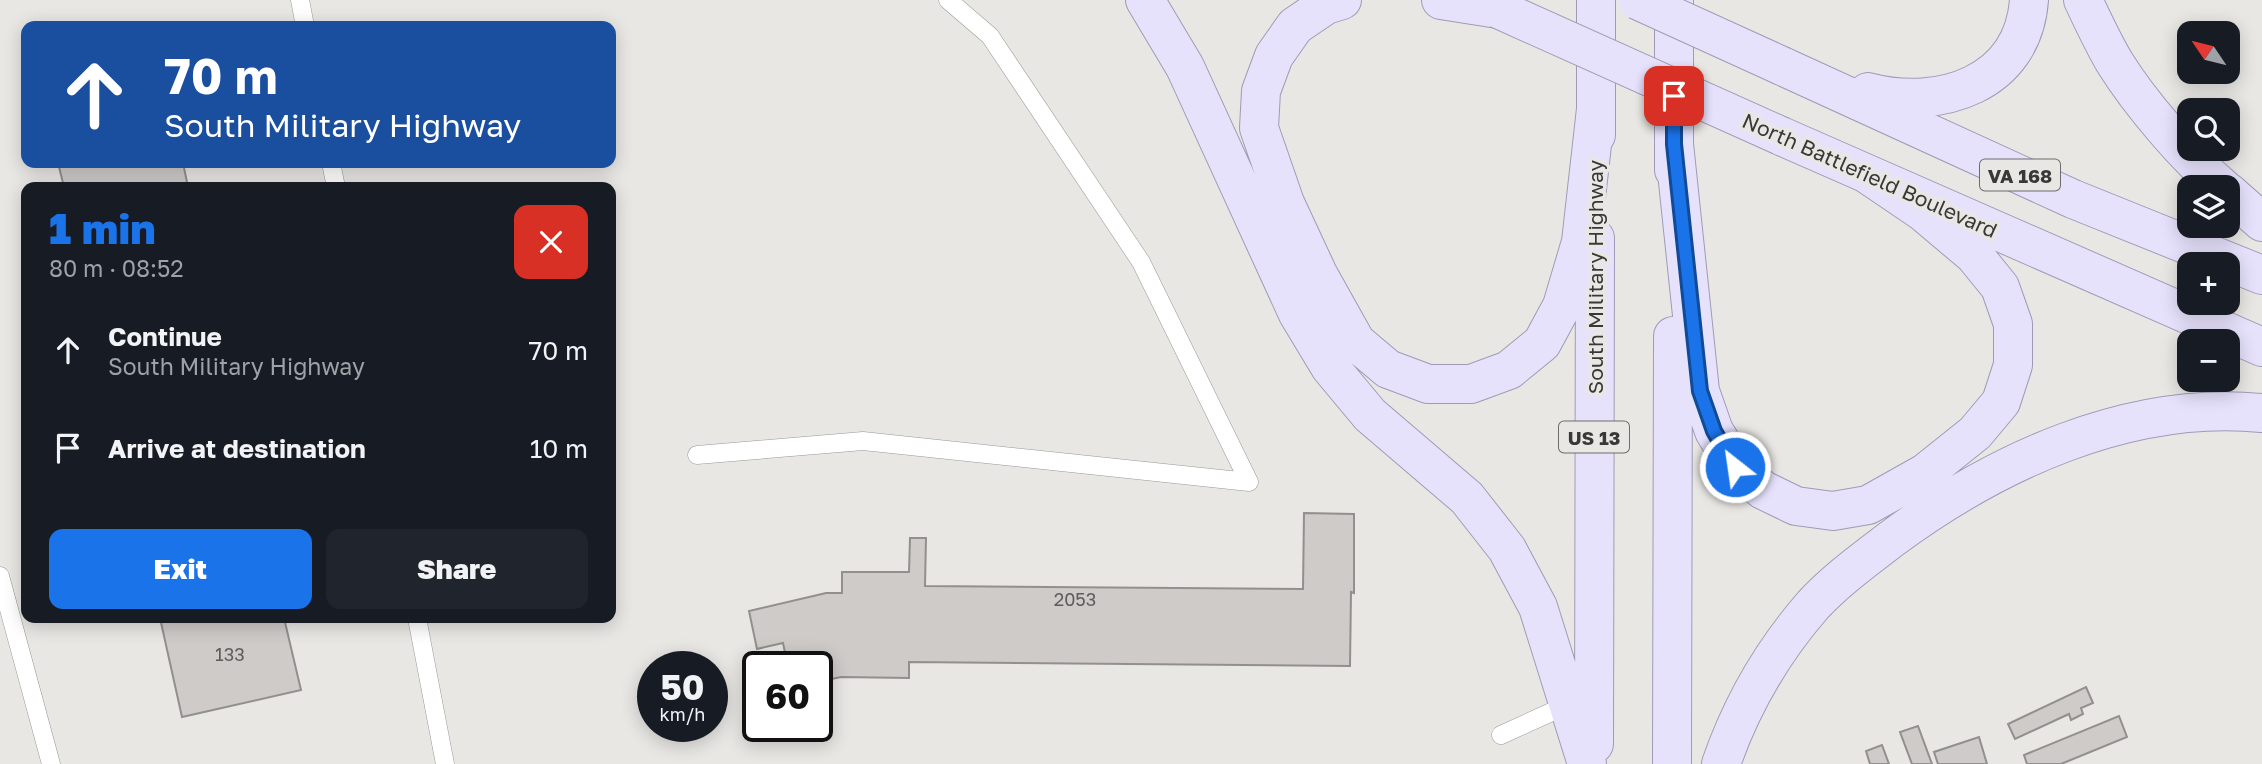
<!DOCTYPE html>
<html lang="en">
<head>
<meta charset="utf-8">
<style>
  body { margin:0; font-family:"Golos Text",sans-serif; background:#20242c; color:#f1f3f6; height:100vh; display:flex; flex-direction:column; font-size:26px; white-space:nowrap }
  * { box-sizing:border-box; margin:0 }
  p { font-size:23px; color:#9ea1a6 }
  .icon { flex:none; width:38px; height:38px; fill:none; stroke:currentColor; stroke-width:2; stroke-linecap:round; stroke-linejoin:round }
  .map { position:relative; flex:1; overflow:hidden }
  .details { position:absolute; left:21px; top:182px; width:595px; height:441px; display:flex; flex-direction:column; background:#171b24; border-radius:14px; box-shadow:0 4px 18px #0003 }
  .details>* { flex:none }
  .guide { position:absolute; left:21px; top:21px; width:595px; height:147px; border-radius:14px; box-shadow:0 4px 18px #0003; background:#1a4fa0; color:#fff; overflow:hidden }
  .needle { width:46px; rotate:305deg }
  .controls { position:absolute; left:2177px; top:21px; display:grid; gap:14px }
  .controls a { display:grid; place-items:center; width:63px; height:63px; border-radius:14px; background:#171b24; box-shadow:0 4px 18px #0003; font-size:35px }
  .speed { position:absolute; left:637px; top:651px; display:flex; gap:14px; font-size:35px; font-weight:700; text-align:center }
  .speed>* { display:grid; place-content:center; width:91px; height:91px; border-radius:50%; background:#171b24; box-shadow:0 4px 18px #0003; line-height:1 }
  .speed small { font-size:18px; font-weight:400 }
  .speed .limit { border:4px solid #111; border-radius:10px; background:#fff; color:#111 }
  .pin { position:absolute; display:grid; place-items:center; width:60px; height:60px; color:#fff; margin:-30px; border-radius:14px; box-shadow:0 4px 10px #0006 }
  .me { position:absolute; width:77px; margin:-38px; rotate:330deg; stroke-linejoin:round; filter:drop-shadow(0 0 5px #0008) }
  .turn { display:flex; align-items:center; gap:24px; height:147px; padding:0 28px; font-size:32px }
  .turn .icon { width:91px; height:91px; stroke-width:2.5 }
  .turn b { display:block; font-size:49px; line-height:60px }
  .round { display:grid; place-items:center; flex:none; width:74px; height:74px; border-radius:14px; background:#20242c }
  .headline { display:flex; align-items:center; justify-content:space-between; height:119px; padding:0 28px }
  h1 { font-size:42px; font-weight:800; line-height:52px; color:#1a73e8 }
  .cta { display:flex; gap:14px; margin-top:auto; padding:14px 28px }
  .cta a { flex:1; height:80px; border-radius:14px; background:#1a73e8; color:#fff; font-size:28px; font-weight:800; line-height:80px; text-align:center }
  .cta a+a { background:#20242c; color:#f1f3f6 }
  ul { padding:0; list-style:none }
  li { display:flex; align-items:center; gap:21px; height:98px; padding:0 28px }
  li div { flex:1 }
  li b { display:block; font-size:26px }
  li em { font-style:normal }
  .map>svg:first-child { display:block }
  .building { fill:#cecbc9; stroke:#92908e; stroke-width:2 }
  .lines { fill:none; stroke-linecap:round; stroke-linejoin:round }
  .lane-casing { stroke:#9a9896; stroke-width:19 }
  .primary-casing { stroke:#a09ab6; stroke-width:40 }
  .lane { stroke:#fff; stroke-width:18 }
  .primary { stroke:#e7e2fc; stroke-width:38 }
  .primary-bridge-casing { stroke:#a09ab6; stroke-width:40; stroke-linecap:butt }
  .primary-bridge { stroke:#e7e2fc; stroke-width:38 }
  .route-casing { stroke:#114b97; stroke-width:18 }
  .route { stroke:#1a73e8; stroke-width:12 }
  .labels { text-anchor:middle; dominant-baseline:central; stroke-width:7; stroke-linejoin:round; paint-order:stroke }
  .number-label { font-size:18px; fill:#5e5d5c }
  .shield { fill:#e9e7e4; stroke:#6e6c6b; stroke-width:2 }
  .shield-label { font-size:19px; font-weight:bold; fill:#393837 }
  .street-label { font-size:21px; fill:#393837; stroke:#e9e7e4 }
</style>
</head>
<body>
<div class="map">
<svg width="2262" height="764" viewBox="0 0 2262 764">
  <rect width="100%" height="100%" fill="#e9e7e4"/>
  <path class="building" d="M58,163H183L188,187H64Z
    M1304,513L1354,514V593L1351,592L1350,666L909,662V678L841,677L817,682V667H788L783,643L757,649L749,611L826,593H842V572H909L910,538H926L925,586L1303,589Z
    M160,618H284L301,690L182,717Z
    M780,654L783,667H763L762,658Z
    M2086,687L2093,703L2081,708L2083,714L2071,720L2069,714L2015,739L2008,724Z
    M2119,716L2127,737L2061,764H2027L2024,755Z
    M1918,726L1932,764H1912L1900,732Z
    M1979,737L1987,764H1938L1934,752Z
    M1882,745L1889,764H1870L1866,751Z"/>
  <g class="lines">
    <g class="lane-casing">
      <path id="lane" d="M300,0L305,26
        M948,0L990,36L1141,262L1249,482
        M331,163L336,187
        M697,455L863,441L1249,482
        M0,576L51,764
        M417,618L445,764
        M1501,735L1569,704"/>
    </g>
    <g class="primary-casing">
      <path id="primary" d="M1145,0L1185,67L1298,314L1330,367L1370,415L1467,498L1507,549L1538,607L1587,764
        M1342,0L1326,5L1295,26L1274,56L1261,91L1259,128L1285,203L1318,274L1356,342L1388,369L1428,384H1471L1509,370L1542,343L1562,306L1581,242L1596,109
        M1441,0L1498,9
        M2083,0C2093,21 2103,43 2115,63C2140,103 2186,157 2222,187
        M1782,66L2073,199L2262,275
        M1868,92C1940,111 2023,84 2029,0
        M1596,135V0
        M1781,136L2262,347
        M1674,144L1700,391L1714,431L1736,467L1763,490L1796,506L1833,511L1868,505L1925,473L1975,433L2001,402L2013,365V324L2000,287L1974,255L1923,212L1867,174
        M1674,170V0
        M2228,192L2262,222
        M1594,744L1595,238
        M1672,764L1673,336
        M1721,764C1741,706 1773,651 1813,605C1835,581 1864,560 1890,540C1995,462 2128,400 2262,413"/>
    </g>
    <use href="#lane" class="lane"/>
    <use href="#primary" class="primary"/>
    <g class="primary-bridge-casing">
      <path id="primary-bridge" d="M1637,0L1782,66
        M1498,9L1781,136"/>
    </g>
    <use href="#primary-bridge" class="primary-bridge"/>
  </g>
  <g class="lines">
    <g class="route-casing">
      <path id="route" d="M1674,96V144L1700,391L1714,431L1735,467"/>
    </g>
    <use href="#route" class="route"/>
  </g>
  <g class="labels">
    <g class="number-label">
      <text x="1075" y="599">2053</text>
      <text x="230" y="654">133</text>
    </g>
    <g class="shield">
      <rect x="1980" y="159.5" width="80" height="31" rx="5"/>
      <rect x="1559" y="421.5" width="70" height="31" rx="5"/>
    </g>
    <g class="shield-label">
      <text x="2020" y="175">VA 168</text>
      <text x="1594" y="437">US 13</text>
    </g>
    <g class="street-label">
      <text transform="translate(1870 175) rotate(24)">North Battlefield Boulevard</text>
      <text transform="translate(1595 277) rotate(-90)">South Military Highway</text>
    </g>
  </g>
</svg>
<div class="controls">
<a><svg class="needle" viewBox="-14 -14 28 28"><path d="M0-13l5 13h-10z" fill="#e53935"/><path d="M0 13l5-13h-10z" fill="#9ea1a6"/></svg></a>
<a><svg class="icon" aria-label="search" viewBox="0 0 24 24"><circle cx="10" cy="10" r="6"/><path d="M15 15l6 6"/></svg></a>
<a><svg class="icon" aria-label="layers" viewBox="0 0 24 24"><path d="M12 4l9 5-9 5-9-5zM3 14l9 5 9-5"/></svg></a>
<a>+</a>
<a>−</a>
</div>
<div class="speed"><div>50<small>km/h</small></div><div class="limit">60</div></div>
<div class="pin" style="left:1674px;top:96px;background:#d93025"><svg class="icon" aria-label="arrive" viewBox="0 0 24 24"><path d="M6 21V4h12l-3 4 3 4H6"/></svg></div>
<svg class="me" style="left:1735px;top:467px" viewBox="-20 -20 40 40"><circle r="17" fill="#1a73e8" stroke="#fff" stroke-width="3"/><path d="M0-11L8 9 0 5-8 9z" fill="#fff"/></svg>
<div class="guide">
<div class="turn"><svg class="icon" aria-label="ahead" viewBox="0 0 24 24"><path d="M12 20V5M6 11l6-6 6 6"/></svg><div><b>70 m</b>South Military Highway</div></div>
</div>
<section class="details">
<div class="headline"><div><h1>1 min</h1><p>80 m · 08:52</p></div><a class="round" style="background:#d93025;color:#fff"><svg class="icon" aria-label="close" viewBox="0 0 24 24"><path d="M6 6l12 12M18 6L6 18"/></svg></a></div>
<ul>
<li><svg class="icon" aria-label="ahead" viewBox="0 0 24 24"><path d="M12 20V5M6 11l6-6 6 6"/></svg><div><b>Continue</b><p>South Military Highway</p></div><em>70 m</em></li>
<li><svg class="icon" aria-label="arrive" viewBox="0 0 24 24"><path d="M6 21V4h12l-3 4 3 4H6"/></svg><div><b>Arrive at destination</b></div><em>10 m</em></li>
</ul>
<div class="cta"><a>Exit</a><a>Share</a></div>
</section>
</div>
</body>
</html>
